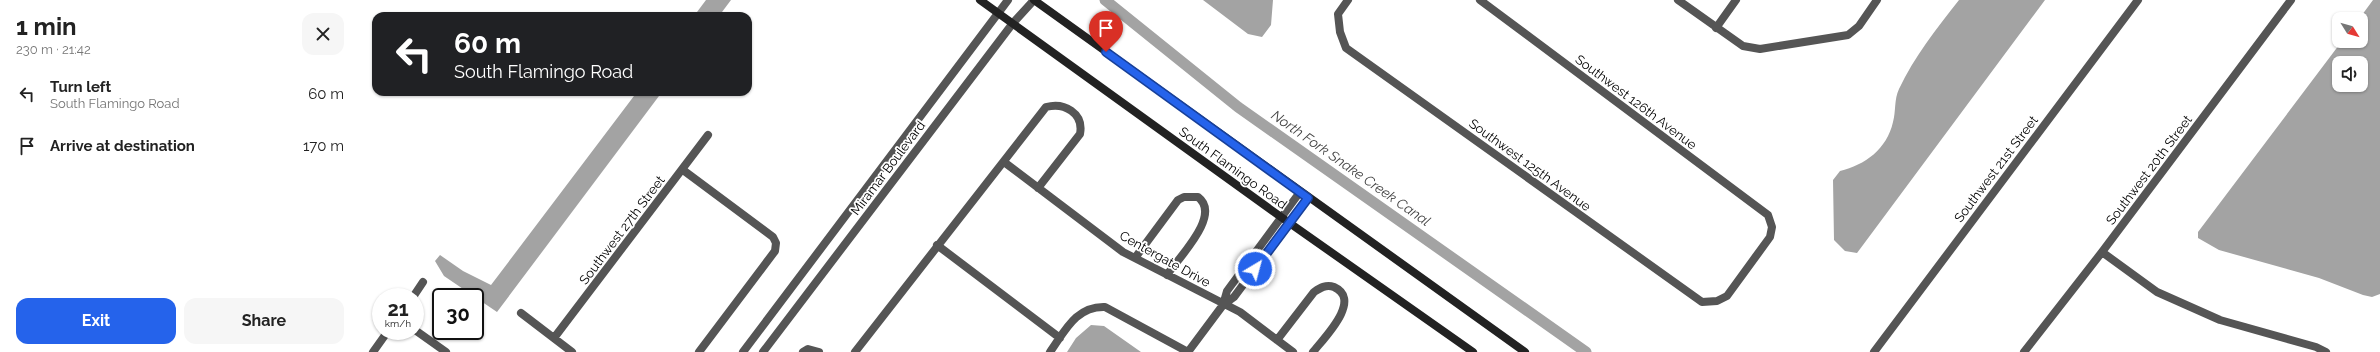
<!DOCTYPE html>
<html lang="en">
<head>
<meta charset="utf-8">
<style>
  body { margin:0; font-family:Raleway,sans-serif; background:#f6f6f6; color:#222; height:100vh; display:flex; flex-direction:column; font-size:15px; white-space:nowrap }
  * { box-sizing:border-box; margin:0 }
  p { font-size:13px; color:#767676 }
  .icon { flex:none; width:22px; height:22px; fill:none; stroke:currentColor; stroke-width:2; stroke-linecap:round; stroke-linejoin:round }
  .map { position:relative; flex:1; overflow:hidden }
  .sheet { display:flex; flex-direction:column; background:#fff; width:360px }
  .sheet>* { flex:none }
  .hud { position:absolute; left:12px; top:12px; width:380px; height:84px; border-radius:12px; box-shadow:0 1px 3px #0004; background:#202124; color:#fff; overflow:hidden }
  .needle { width:26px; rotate:127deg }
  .fabs { position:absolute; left:1972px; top:12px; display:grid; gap:8px }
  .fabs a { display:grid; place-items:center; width:36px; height:36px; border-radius:8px; background:#fff; box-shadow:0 1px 3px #0004; font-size:20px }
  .speed { position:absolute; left:12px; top:288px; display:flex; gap:8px; font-size:20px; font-weight:700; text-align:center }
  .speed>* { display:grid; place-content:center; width:52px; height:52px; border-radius:50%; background:#fff; box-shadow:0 1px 3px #0004; line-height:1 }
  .speed small { font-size:10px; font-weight:400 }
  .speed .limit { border:2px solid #111; border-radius:6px; background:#fff; color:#111 }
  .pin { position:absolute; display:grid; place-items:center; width:34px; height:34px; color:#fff; margin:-41px -17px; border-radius:50% 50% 50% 0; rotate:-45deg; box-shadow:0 0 4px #0007 }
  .pin .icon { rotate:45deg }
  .me { position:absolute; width:44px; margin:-22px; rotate:37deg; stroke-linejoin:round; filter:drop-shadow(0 0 3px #0008) }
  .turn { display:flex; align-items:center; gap:14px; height:84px; padding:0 16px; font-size:18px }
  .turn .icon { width:52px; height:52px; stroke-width:2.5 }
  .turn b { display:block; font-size:28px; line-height:34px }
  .round { display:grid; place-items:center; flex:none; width:42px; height:42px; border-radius:12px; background:#f6f6f6 }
  .head { display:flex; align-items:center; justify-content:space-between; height:68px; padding:0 16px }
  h1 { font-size:24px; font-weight:700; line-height:30px }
  .cta { display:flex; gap:8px; margin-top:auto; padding:8px 16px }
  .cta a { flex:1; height:46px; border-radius:12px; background:#2563eb; color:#fff; font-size:16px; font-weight:700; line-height:46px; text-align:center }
  .cta a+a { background:#f6f6f6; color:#222 }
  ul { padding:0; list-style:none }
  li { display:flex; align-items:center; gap:12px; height:52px; padding:0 16px }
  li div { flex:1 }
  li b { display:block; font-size:15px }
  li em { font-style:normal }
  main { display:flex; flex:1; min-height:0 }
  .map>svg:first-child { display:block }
  .water { fill:#a3a3a3; fill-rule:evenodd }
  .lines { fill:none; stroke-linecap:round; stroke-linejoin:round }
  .canal { stroke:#a3a3a3; stroke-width:11 }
  .minor { stroke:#555; stroke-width:8 }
  .tertiary { stroke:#555; stroke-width:8 }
  .secondary { stroke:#222; stroke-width:8 }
  .route-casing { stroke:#184099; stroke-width:10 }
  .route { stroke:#2563eb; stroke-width:7 }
  .labels { text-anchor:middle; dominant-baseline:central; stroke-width:3.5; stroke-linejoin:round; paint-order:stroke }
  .street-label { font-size:13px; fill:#000; stroke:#fff }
  .water-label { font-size:14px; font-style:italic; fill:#444; stroke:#fff }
</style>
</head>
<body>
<main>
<section class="sheet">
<div class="head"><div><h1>1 min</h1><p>230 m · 21:42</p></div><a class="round"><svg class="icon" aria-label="close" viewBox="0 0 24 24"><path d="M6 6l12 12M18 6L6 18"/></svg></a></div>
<ul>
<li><svg class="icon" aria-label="left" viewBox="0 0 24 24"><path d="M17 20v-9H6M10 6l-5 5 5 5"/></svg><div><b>Turn left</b><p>South Flamingo Road</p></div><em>60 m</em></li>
<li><svg class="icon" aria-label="arrive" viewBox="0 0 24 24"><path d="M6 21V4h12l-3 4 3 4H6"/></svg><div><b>Arrive at destination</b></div><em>170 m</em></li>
</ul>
<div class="cta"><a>Exit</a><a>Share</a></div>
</section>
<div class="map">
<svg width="2020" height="352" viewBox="0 0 2020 352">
  <rect width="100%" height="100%" fill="#fff"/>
  <path class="water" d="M346,0H371L359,16H334Z
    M843,0H913L911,25L902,37L888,34Z
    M1599,0H1685L1503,245L1497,253L1485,251L1474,240L1473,180L1480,171C1505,165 1527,149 1533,122C1536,112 1534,99 1539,89C1554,57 1577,28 1599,0Z
    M2013,0H2020V294L2012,297L2003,295L1959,278L1859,250L1838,238V232L1982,41H2001V19H1999ZM1979,63H2001V85H1979Z
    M277,92H302L137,312L84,276L75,261L80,255L103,271L131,285Z
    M731,325L744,326L781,352H707L716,338Z"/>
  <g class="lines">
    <path class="canal" d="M745,0L878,107L1226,352"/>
    <path class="minor" d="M988,0L978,14L980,32L986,48L1342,302L1357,301L1367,296L1410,237L1412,227L1408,215L1120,0
      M1318,0L1383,46L1400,49L1488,35L1499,26L1517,0
      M1356,28L1376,0
      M644,162L763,252L880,312L933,352
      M323,170L413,237L416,243L415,251L339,352
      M577,245L700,338
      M1742,252L1797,292L1860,320L1956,347L1966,352
      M775,258L818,200L824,197H838C862,215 819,257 807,275
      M53,297L63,282
      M863,305L867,291L940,192
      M161,313L212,352
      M55,330L86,352
      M194,338L348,135
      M917,340L954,292C960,288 966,284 974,287C1003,300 963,339 953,352
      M13,352L28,331
      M443,352L448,349L459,352
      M495,352L686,107C704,102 724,113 720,134L678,188
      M690,352C705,331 716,306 745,307L828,352
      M828,352L863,305L874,297L948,198
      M1514,352L1778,0
      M1664,352L1742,252L1931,0"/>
    <path class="tertiary" d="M383,352L648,0
      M403,352L653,23L674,0"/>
    <path class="secondary" d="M620,0L921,217L1113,352
      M674,0L1165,352"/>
  </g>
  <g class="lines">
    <g class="route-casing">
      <path id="route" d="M746,52L948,198L895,269"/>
    </g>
    <use href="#route" class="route"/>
  </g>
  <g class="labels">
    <g class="street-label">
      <text transform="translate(1276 102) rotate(37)">Southwest 126th Avenue</text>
      <text transform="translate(1170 165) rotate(36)">Southwest 125th Avenue</text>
      <text transform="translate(528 168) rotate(-53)">Miramar Boulevard</text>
      <text transform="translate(873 168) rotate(36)">South Flamingo Road</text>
      <text transform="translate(1636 169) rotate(-53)">Southwest 21st Street</text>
      <text transform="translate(1789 170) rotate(-53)">Southwest 20th Street</text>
      <text transform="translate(262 230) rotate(-53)">Southwest 27th Street</text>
      <text transform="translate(805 259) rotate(29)">Centergate Drive</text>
    </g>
    <g class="water-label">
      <text transform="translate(991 168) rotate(35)">North Fork Snake Creek Canal</text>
    </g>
  </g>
</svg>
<div class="fabs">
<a><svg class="needle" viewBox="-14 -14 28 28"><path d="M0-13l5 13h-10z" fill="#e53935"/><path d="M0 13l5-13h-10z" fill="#767676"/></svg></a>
<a><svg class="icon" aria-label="sound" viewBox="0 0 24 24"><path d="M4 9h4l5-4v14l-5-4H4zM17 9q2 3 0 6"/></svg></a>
</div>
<div class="speed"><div>21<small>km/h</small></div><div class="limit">30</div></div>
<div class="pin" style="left:746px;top:52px;background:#d93025"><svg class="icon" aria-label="arrive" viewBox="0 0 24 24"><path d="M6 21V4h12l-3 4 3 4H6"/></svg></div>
<svg class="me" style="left:895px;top:269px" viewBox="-20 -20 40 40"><circle r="17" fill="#2563eb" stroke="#fff" stroke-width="3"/><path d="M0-11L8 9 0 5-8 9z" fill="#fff"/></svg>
<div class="hud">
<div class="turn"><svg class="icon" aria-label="left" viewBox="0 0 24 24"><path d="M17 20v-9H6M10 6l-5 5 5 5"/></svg><div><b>60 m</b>South Flamingo Road</div></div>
</div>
</div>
</main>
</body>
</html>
